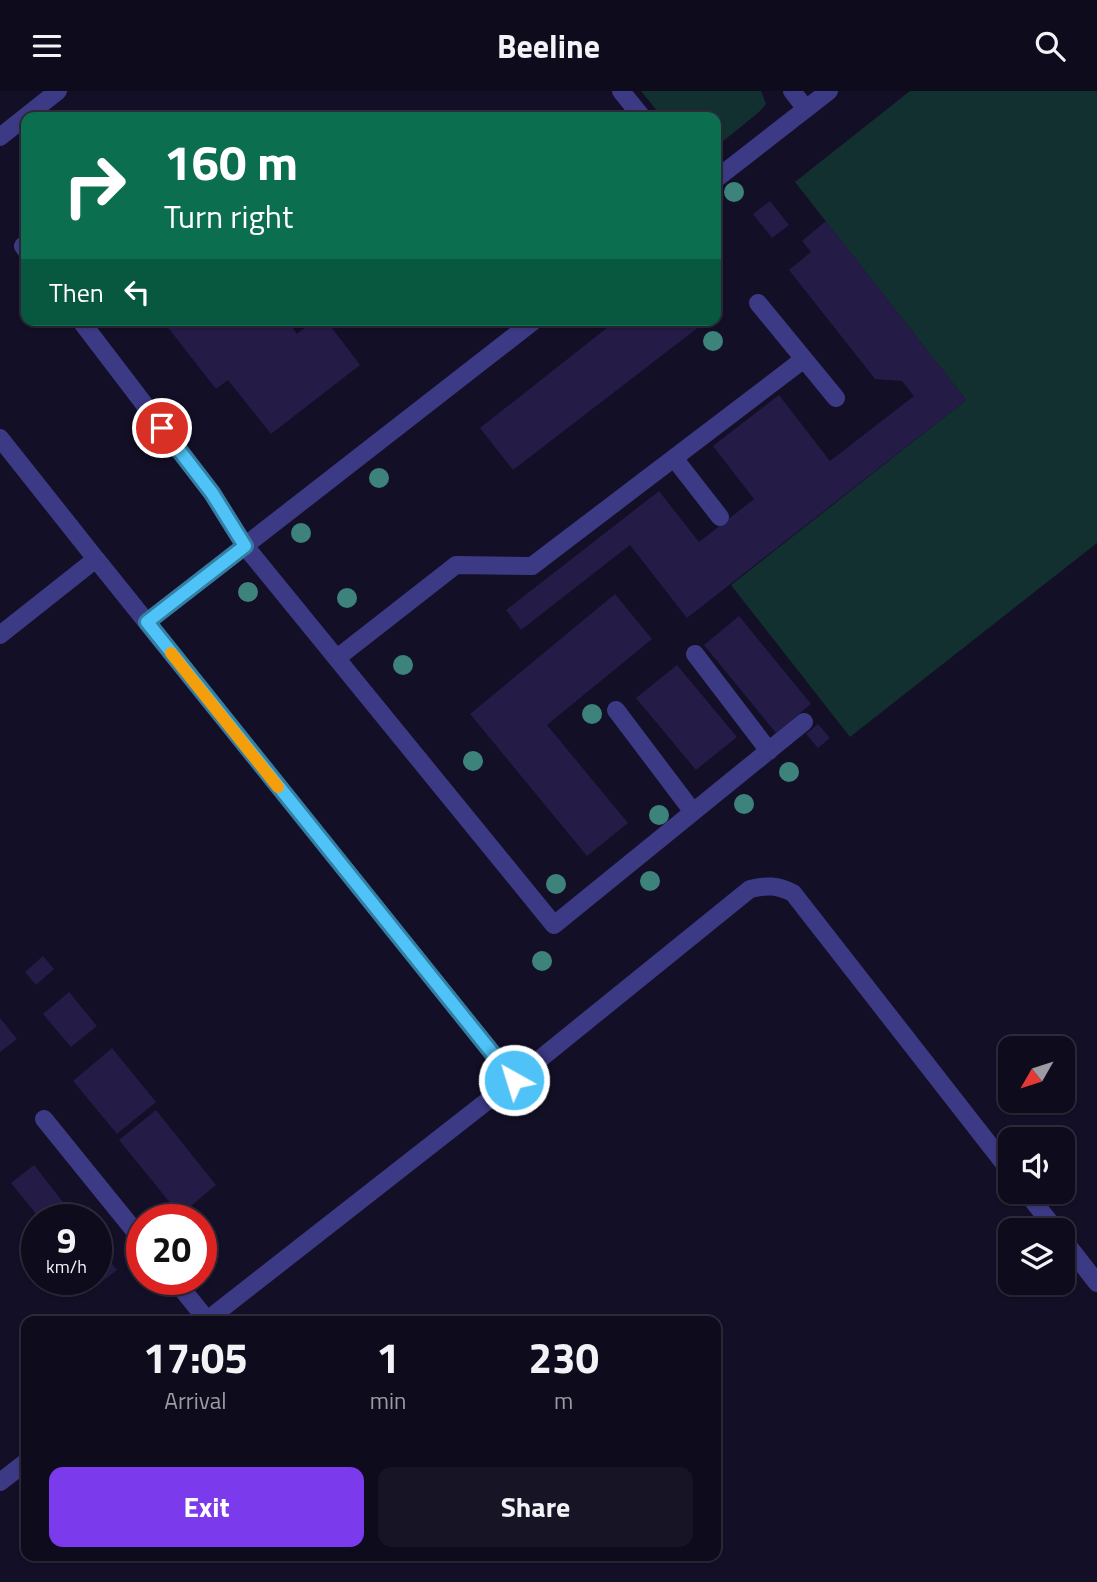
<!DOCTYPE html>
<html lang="en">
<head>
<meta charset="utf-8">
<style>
  body { margin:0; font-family:"Titillium Web",sans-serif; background:#171425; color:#f1f3f6; height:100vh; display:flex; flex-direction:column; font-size:26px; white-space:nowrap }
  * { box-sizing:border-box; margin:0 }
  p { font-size:23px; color:#9b9ba3 }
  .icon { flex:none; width:38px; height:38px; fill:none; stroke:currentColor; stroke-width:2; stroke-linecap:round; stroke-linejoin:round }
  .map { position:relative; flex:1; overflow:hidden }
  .side { position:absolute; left:21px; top:1225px; width:700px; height:245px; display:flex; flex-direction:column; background:#0e0b1c; border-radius:14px; box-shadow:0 2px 5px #0004,0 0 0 2px #2e2b3b }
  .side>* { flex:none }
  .guide { position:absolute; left:21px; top:21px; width:700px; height:214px; border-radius:14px; box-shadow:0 2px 5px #0004,0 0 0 2px #2e2b3b; background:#0b6e4f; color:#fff; overflow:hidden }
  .needle { width:46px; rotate:231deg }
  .controls { position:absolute; left:998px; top:945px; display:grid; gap:14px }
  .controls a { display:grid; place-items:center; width:77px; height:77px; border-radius:14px; background:#0e0b1c; box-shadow:0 2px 5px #0004,0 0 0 2px #2e2b3b; font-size:35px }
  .speed { position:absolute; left:21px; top:1113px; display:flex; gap:14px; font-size:35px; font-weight:700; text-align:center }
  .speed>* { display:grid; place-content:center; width:91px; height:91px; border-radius:50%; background:#0e0b1c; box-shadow:0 2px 5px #0004,0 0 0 2px #2e2b3b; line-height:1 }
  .speed small { font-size:18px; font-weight:400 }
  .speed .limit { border:10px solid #d22; background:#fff; color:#111 }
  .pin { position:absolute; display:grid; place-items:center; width:60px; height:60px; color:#fff; margin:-30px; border:4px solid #fff; border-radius:50%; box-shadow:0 2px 7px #0007 }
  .me { position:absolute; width:77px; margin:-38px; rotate:321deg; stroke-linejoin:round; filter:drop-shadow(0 0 5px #0008) }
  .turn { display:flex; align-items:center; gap:24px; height:147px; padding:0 28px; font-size:32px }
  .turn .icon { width:91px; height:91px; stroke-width:2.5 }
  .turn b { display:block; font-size:49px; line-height:60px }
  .then { display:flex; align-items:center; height:66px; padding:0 28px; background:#0003; gap:14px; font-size:26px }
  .eta { display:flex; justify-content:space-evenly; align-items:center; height:119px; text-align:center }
  .eta b { font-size:42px; font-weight:700; line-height:49px }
  .cta { display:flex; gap:14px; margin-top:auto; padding:14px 28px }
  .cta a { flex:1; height:80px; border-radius:14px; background:#7c3aed; color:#fff; font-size:28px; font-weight:700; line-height:80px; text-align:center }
  .cta a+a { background:#171425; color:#f1f3f6 }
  header { display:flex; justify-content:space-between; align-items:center; height:91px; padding:0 28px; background:#0e0b1c; font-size:32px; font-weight:700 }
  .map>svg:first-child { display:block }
  .green { fill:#12302f }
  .building { fill:#241b47 }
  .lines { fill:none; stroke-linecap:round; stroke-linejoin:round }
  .minor { stroke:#3d3a85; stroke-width:18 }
  .tree { fill:#3d827b }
  .route-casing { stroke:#337fa1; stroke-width:18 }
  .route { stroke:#4fc3f7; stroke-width:12 }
  .slow { stroke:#f59e0b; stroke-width:12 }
</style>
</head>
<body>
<header><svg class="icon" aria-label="menu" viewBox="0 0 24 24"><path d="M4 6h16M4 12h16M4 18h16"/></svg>Beeline<svg class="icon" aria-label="search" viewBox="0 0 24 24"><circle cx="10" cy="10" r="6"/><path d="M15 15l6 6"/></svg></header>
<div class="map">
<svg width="1097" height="1491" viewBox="0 0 1097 1491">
  <rect width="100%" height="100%" fill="#130f26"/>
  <path class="green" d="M641,0H761L766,13L759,21L716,56V26H662Z
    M910,0H1097V452L850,646L731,494L966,309L795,91Z"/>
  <path class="building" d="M770,110L789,134L772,147L753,123Z
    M826,130L966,309L687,527L630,454L521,539L506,519L659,400L699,451L754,408L713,355L779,304L830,370L914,305L902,290L875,288L789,179L811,161L802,150Z
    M162,229H287L297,243L314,229H326L360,274L271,343L228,289L216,298Z
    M617,229H708L513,379L480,337Z
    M615,503L652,548L547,634L628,732L587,765L470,623Z
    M739,525L811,613L776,642L704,554Z
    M677,574L737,646L696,679L636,607Z
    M818,633L830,647L818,657L806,643Z
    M43,865L54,878L36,894L25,881Z
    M69,901L97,935L71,956L43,923Z
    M0,927L17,948L0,961Z
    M112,957L156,1011L117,1043L73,990Z
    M156,1019L216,1094L180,1124L119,1049Z
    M34,1074L77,1129H41L11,1092Z
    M96,1153L117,1179L95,1196L88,1188H96Z"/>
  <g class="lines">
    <path class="minor" d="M621,0L642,26
      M792,0L806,18
      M0,46L58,0
      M716,88L829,0
      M26,153L23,155L26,159
      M758,212L836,307
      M80,229L212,402L245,455L554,834L804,631
      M0,347L96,468L0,544
      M674,367L720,426
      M96,468L514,989L206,1230
      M147,531L535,229
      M695,563L769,660
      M337,567L456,474L532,475L804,268
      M616,619L693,721
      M514,989L750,798C767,794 777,794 793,802L1010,1080
      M44,1028L142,1149
      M1026,1101L1056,1139
      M1062,1147L1097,1192
      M174,1188L207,1229
      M0,1391L26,1371"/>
  </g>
  <g class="tree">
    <circle cx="734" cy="101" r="10"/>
    <circle cx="713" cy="250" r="10"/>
    <circle cx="379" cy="387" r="10"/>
    <circle cx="301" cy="442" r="10"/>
    <circle cx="248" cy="501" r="10"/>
    <circle cx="347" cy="507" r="10"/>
    <circle cx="403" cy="574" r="10"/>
    <circle cx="592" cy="623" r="10"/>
    <circle cx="473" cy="670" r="10"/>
    <circle cx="789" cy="681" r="10"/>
    <circle cx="744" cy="713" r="10"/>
    <circle cx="659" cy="724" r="10"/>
    <circle cx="650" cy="790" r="10"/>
    <circle cx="556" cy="793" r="10"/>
    <circle cx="542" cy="870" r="10"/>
  </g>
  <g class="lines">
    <g class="route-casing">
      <path id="route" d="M162,337L212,402L245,455L147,531L514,989"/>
    </g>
    <use href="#route" class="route"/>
    <path class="slow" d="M171,562L278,696"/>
  </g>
</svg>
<div class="controls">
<a><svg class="needle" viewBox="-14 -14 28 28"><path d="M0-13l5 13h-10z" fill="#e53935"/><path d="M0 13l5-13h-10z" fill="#9b9ba3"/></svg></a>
<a><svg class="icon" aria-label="sound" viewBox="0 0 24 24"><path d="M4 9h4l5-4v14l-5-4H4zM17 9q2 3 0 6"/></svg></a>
<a><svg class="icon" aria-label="layers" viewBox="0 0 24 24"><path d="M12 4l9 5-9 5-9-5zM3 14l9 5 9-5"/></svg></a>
</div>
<div class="speed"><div>9<small>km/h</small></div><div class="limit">20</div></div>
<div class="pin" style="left:162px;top:337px;background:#d93025"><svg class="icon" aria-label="arrive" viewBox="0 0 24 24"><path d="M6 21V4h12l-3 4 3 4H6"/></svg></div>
<svg class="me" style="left:514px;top:989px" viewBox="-20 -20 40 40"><circle r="17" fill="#4fc3f7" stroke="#fff" stroke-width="3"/><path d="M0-11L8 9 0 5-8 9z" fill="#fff"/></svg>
<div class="guide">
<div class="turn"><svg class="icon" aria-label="right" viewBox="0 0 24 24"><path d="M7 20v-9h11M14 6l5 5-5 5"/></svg><div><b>160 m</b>Turn right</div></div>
<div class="then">Then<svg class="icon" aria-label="left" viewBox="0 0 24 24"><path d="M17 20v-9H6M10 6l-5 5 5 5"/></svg></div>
</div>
<section class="side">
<div class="eta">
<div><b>17:05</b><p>Arrival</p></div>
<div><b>1</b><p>min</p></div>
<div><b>230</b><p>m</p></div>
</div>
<div class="cta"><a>Exit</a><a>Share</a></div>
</section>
</div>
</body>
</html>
